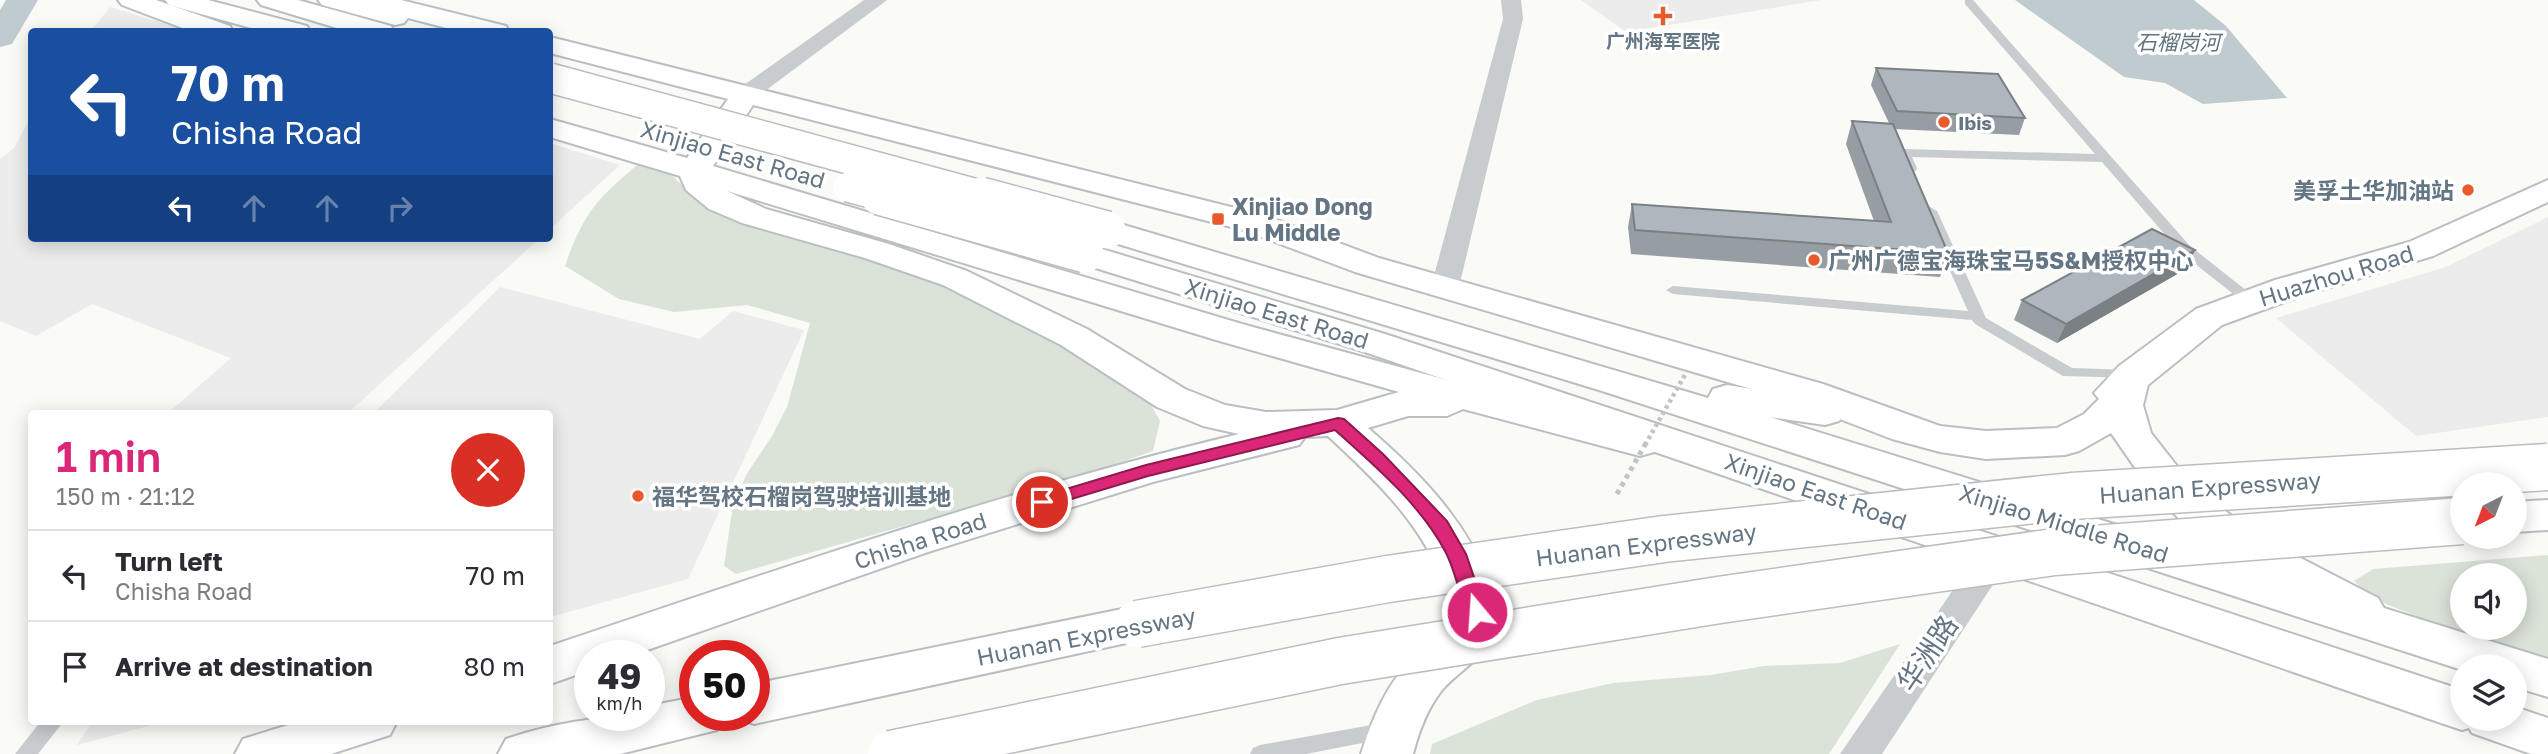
<!DOCTYPE html>
<html lang="en">
<head>
<meta charset="utf-8">
<style>
  body { margin:0; font-family:"Golos Text","Noto Sans SC",sans-serif; background:#f2f2f3; color:#2b2b33; height:100vh; display:flex; flex-direction:column; font-size:26px; white-space:nowrap }
  * { box-sizing:border-box; margin:0 }
  p { font-size:23px; color:#7c7c81 }
  .icon { flex:none; width:38px; height:38px; fill:none; stroke:currentColor; stroke-width:2; stroke-linecap:round; stroke-linejoin:round }
  .map { position:relative; flex:1; overflow:hidden }
  .drawer { position:absolute; left:28px; top:410px; width:525px; height:315px; display:flex; flex-direction:column; background:#fff; border-radius:7px; box-shadow:0 4px 18px #0003 }
  .drawer>* { flex:none }
  .hud { position:absolute; left:28px; top:28px; width:525px; height:214px; border-radius:7px; box-shadow:0 4px 18px #0003; background:#1a4fa0; color:#fff; overflow:hidden }
  .needle { width:46px; rotate:222deg }
  .fabs { position:absolute; left:2450px; top:472px; display:grid; gap:14px }
  .fabs a { display:grid; place-items:center; width:77px; height:77px; border-radius:50%; background:#fff; box-shadow:0 4px 18px #0003; font-size:35px }
  .speed { position:absolute; left:574px; top:640px; display:flex; gap:14px; font-size:35px; font-weight:700; text-align:center }
  .speed>* { display:grid; place-content:center; width:91px; height:91px; border-radius:50%; background:#fff; box-shadow:0 4px 18px #0003; line-height:1 }
  .speed small { font-size:18px; font-weight:400 }
  .speed .limit { border:10px solid #d22; background:#fff; color:#111 }
  .pin { position:absolute; display:grid; place-items:center; width:60px; height:60px; color:#fff; margin:-30px; border:4px solid #fff; border-radius:50%; box-shadow:0 2px 7px #0007 }
  .me { position:absolute; width:77px; margin:-38px; rotate:342deg; stroke-linejoin:round; filter:drop-shadow(0 0 5px #0008) }
  .turn { display:flex; align-items:center; gap:24px; height:147px; padding:0 28px; font-size:32px }
  .turn .icon { width:91px; height:91px; stroke-width:2.5 }
  .turn b { display:block; font-size:49px; line-height:60px }
  .lanes { display:flex; align-items:center; height:66px; padding:0 28px; background:#0003; justify-content:center; gap:35px; direction:ltr }
  .lanes .off { opacity:.35 }
  .round { display:grid; place-items:center; flex:none; width:74px; height:74px; border-radius:37px; background:#f2f2f3 }
  .overview { display:flex; align-items:center; justify-content:space-between; height:119px; padding:0 28px }
  h1 { font-size:42px; font-weight:600; line-height:52px; color:#db2777 }
  ul { padding:0; list-style:none }
  li { display:flex; align-items:center; gap:21px; height:91px; padding:0 28px; border-top:2px solid #e1e1e2 }
  li div { flex:1 }
  li b { display:block; font-size:26px }
  li em { font-style:normal }
  .map>svg:first-child { display:block }
  .built { fill:#ebeceb }
  .green { fill:#dbe2d8; fill-rule:evenodd }
  .water { fill:#c0cbcf }
  .lines { fill:none; stroke-linecap:round; stroke-linejoin:round }
  .river { fill:#c0cbcf; fill-rule:evenodd }
  .secondary-casing { stroke:#babfc4; stroke-width:4 }
  .trunk-casing { stroke:#babec1; stroke-width:4 }
  .motorway-casing { stroke:#babec1; stroke-width:4 }
  .service { fill:#c8cccf; fill-rule:evenodd }
  .minor { fill:#c8cccf; fill-rule:evenodd }
  .secondary { fill:#fff; fill-rule:evenodd }
  .trunk { fill:#fff; fill-rule:evenodd }
  .motorway { fill:#fff; fill-rule:evenodd }
  .trunk-bridge-far1-casing { stroke:#babec1; stroke-width:32; stroke-linecap:butt }
  .trunk-bridge-casing { stroke:#babec1; stroke-width:40; stroke-linecap:butt }
  .motorway-bridge-casing { stroke:#babec1; stroke-width:49; stroke-linecap:butt }
  .path-bridge-far1 { stroke:#c1c4c6; stroke-width:4.5; stroke-dasharray:3.5 3.5; stroke-linecap:butt }
  .path-bridge { stroke:#c1c4c6; stroke-width:5; stroke-dasharray:4.5 4.5; stroke-linecap:butt }
  .trunk-bridge-far1 { stroke:#fff; stroke-width:29 }
  .trunk-bridge { stroke:#fff; stroke-width:37 }
  .motorway-bridge { stroke:#fff; stroke-width:46 }
  .wall { fill:#969da3 }
  .shaded-wall { fill:#7a8084 }
  .building { fill:#aeb7bd; stroke:#7a8084; stroke-width:2 }
  .route { fill:#db2777; stroke:#8e194d; stroke-width:2 }
  .poi-dot { fill:#e65a2b; stroke:#fff; stroke-width:2.5 }
  .labels { text-anchor:middle; dominant-baseline:central; stroke-width:7; stroke-linejoin:round; paint-order:stroke }
  .far-poi-label { font-size:19px; font-weight:bold; fill:#647583; stroke:#fff }
  .far-water-label { font-size:21px; font-style:italic; fill:#5f747c; stroke:#fff }
  .street-label { font-size:23px; fill:#647583; stroke:#fff }
  .poi-label { font-size:23px; font-weight:bold; fill:#647583; stroke:#fff; text-anchor:start }
  .near-street-label { font-size:28px; fill:#647583; stroke:#fff }
</style>
</head>
<body>
<div class="map">
<svg width="2548" height="754" viewBox="0 0 2548 754">
  <rect width="100%" height="100%" fill="#fafaf7"/>
  <path class="built" d="M1581,0H1821L1626,32Z
    M110,7L190,31H91Z
    M31,116L32,238H540L348,413H168L231,358L92,304L36,336L0,321V159L14,148Z
    M550,143L620,165L550,229Z
    M2548,217V417L2416,436L2276,318L2446,267Z
    M500,287L700,339L733,311L804,330L688,579L550,617V413H374Z
    M93,721H167L77,745Z"/>
  <path class="green" d="M642,161L662,166L686,189L948,285L1008,312L1148,399L1160,421L1153,451L1093,472L736,574L724,566L732,512L746,475L772,436L787,407L810,323L747,305L674,312L619,299L565,266C584,211 599,197 642,161Z
    M2548,555V660L2449,629L2386,604L2370,596L2354,581L2373,569ZM2462,576H2515V628H2462Z
    M1900,644L1829,754H1430L1432,744L1537,700L1613,683L1711,675L1764,666L1840,663Z"/>
  <path class="water" d="M2015,0H2194L2226,26L2287,98L2203,104L2165,83L2124,77Z"/>
  <g class="lines">
    <path class="river" d="M6,0H38L12,44L0,47V10Z"/>
    <g class="secondary-casing">
      <path id="secondary" d="M118,0H156L230,26L233,32H193L122,5Z
        M318,0H401L506,26L509,32H462L408,18L404,23L395,25L322,5Z
        M550,37L1267,216L1379,258L1823,384L1940,426L1986,431L2057,428L2084,414L2099,399L2094,393L2119,366L2196,309L2275,280L2409,242L2548,180V202L2433,256L2301,296L2222,325L2148,385L2143,405L2151,433L2184,475L2208,498L2260,537L2378,598L2385,610L2378,622L2362,628L2346,622L2257,576L2202,540L2154,495L2111,433L2079,451L2065,455L1986,459L1940,452L1892,439L1795,402L1355,272L1243,230L753,105L713,166L1242,324L1502,395L1654,432L1660,442L1654,452L1640,456L1463,409L1447,416H1408L1368,428C1419,472 1466,520 1491,585C1495,597 1500,609 1501,621C1492,655 1463,666 1442,690C1427,709 1419,731 1413,754H1361C1372,720 1387,681 1415,657C1426,646 1443,639 1452,626C1458,618 1452,605 1449,596C1425,527 1381,485 1328,436L1305,437L1299,445L1153,482L928,552L630,656H590V670L550,684V646C778,570 1005,490 1239,434L1203,426L1157,407L1061,345L943,285L865,258L742,223L709,209L686,190L680,176L550,137V119L687,158L728,99L550,53ZM727,191L1216,340L1399,392L1337,410L1266,412L1225,405L1185,389L1087,329L967,271L889,244L766,209Z
        M301,721H397L390,735L331,754H235L243,739Z"/>
    </g>
    <g class="trunk-casing">
      <path id="trunk" d="M165,0H208L307,26L310,32H265L169,5Z
        M257,0H298L391,26L394,32H350L261,5Z
        M1107,220L1708,398L1713,389L1727,385L1839,403L1845,412L1839,421L1825,425L1770,417L2548,659V697L2515,687V667H2462V670L1599,390L1095,237L1090,230L1095,223Z
        M1085,244L1385,334L2462,690V719H2515V707L2548,718V754H2531L2472,733L2469,728L2462,730L2444,724L1359,350L1073,261L1068,254L1073,247Z"/>
    </g>
    <g class="motorway-casing">
      <path id="motorway" d="M2548,500V530L2515,532V502Z
        M1137,606L1154,611L1160,624L1154,637L754,724L735,716H754V684Z
        M695,697V716H724L717,730L620,754H498L506,739C552,723 600,716 649,716V706Z"/>
    </g>
    <path class="service" d="M1965,0H1973L2190,246L2256,298L2258,301L2256,304H2246L2180,252L2102,162L1912,157L1917,168L1916,171H1906L1898,153L1904,149L2095,154L1965,4Z
      M1930,207L1937,211L1986,318L2072,368L2131,370L2139,375L2137,378L2063,376L1975,324L1972,320L1673,294L1666,290L1673,286L1968,311L1923,211Z
      M41,721H64L38,754H15Z
      M1388,722L1395,724L1398,730L1395,736L1388,738L1306,754H1250L1253,748L1260,745Z"/>
    <path class="minor" d="M864,0H887L753,100H737L734,95L737,90Z
      M1501,0H1521L1523,19L1459,287L1455,293L1445,295L1435,293L1431,287L1503,19Z
      M1996,542L2008,545L2013,554L1882,754H1840L1984,545Z"/>
    <use href="#secondary" class="secondary"/>
    <use href="#trunk" class="trunk"/>
    <use href="#motorway" class="motorway"/>
    <g class="trunk-bridge-far1-casing">
      <path id="trunk-bridge-far1" d="M550,78L988,197
        M848,187L885,197"/>
    </g>
    <g class="trunk-bridge-casing">
      <path id="trunk-bridge" d="M879,196L1085,254
        M981,196L1107,230"/>
    </g>
    <g class="motorway-bridge-casing">
      <path id="motorway-bridge" d="M1137,624L1388,579L1664,539L2072,496L2548,467
        M891,754L1340,661L1719,600L2054,552L2462,521"/>
    </g>
    <path class="path-bridge-far1" d="M1645,445L1686,373"/>
    <path class="path-bridge" d="M1617,494L1646,443"/>
    <use href="#trunk-bridge-far1" class="trunk-bridge-far1"/>
    <use href="#trunk-bridge" class="trunk-bridge"/>
    <use href="#motorway-bridge" class="motorway-bridge"/>
  </g>
  <path class="wall" d="M1876,68L2025,118L2019,135L1895,129L1948,253L1940,277L1631,254L1628,227L1632,204L1874,221L1846,144L1852,121L1889,123L1871,85Z
    M2195,250L2186,269L2057,343L2014,320L2022,300Z"/>
  <path class="shaded-wall" d="M2195,250L2186,269L2057,343L2066,324Z"/>
  <path class="building" d="M1876,68L1998,74L2025,118L1897,111Z
    M1852,121L1893,124L1948,253L1635,230L1632,204L1891,222Z
    M2152,229L2195,250L2066,324L2022,300Z"/>
  <path class="route" d="M1338,418L1344,419L1383,454L1447,521L1466,554L1486,612L1484,617L1477,619L1470,617C1459,597 1456,571 1445,551C1420,504 1374,465 1335,430L1148,476L1042,508L1033,502L1036,498L1146,465Z"/>
  <g class="poi-dot">
    <path d="M1659.5 5.5h7v7h7v7h-7v7h-7v-7h-7v-7h7z"/>
    <circle cx="1944" cy="122" r="7"/>
    <circle cx="2468" cy="190" r="7"/>
    <rect x="1211" y="212" width="14" height="14" rx="3.5"/>
    <circle cx="1814" cy="260" r="7"/>
    <circle cx="638" cy="496" r="7"/>
  </g>
  <g class="labels">
    <g class="far-poi-label">
      <text x="1663" y="40">广州海军医院</text>
      <text x="1958" y="122" text-anchor="start">Ibis</text>
    </g>
    <g class="far-water-label">
      <text x="2178" y="42">石榴岗河</text>
    </g>
    <g class="street-label">
      <text transform="translate(733 154) rotate(16)">Xinjiao East Road</text>
      <text transform="translate(2336 275) rotate(-17)">Huazhou Road</text>
      <text transform="translate(1277 313) rotate(17)">Xinjiao East Road</text>
      <text transform="translate(2210 487) rotate(-4)">Huanan Expressway</text>
      <text transform="translate(1816 491) rotate(19)">Xinjiao East Road</text>
      <text transform="translate(2064 523) rotate(17)">Xinjiao Middle Road</text>
      <text transform="translate(920 540) rotate(-18)">Chisha Road</text>
      <text transform="translate(1646 544) rotate(-7)">Huanan Expressway</text>
      <text transform="translate(1086 636) rotate(-11)">Huanan Expressway</text>
    </g>
    <g class="poi-label">
      <text x="2454" y="190" text-anchor="end">美孚土华加油站</text>
      <text x="1232" y="206">Xinjiao Dong<tspan x="1232" dy="26">Lu Middle</tspan></text>
      <text x="1828" y="260">广州广德宝海珠宝马5S&amp;M授权中心</text>
      <text x="652" y="496">福华驾校石榴岗驾驶培训基地</text>
    </g>
    <g class="near-street-label">
      <text transform="translate(1927 653) rotate(-56)">华洲路</text>
    </g>
  </g>
</svg>
<div class="fabs">
<a><svg class="needle" viewBox="-14 -14 28 28"><path d="M0-13l5 13h-10z" fill="#e53935"/><path d="M0 13l5-13h-10z" fill="#7c7c81"/></svg></a>
<a><svg class="icon" aria-label="sound" viewBox="0 0 24 24"><path d="M4 9h4l5-4v14l-5-4H4zM17 9q2 3 0 6"/></svg></a>
<a><svg class="icon" aria-label="layers" viewBox="0 0 24 24"><path d="M12 4l9 5-9 5-9-5zM3 14l9 5 9-5"/></svg></a>
</div>
<div class="speed"><div>49<small>km/h</small></div><div class="limit">50</div></div>
<div class="pin" style="left:1042px;top:502px;background:#d93025"><svg class="icon" aria-label="arrive" viewBox="0 0 24 24"><path d="M6 21V4h12l-3 4 3 4H6"/></svg></div>
<svg class="me" style="left:1477px;top:612px" viewBox="-20 -20 40 40"><circle r="17" fill="#db2777" stroke="#fff" stroke-width="3"/><path d="M0-11L8 9 0 5-8 9z" fill="#fff"/></svg>
<div class="hud">
<div class="turn"><svg class="icon" aria-label="left" viewBox="0 0 24 24"><path d="M17 20v-9H6M10 6l-5 5 5 5"/></svg><div><b>70 m</b>Chisha Road</div></div>
<div class="lanes"><svg class="icon" aria-label="left" viewBox="0 0 24 24"><path d="M17 20v-9H6M10 6l-5 5 5 5"/></svg><svg class="icon off" aria-label="ahead" viewBox="0 0 24 24"><path d="M12 20V5M6 11l6-6 6 6"/></svg><svg class="icon off" aria-label="ahead" viewBox="0 0 24 24"><path d="M12 20V5M6 11l6-6 6 6"/></svg><svg class="icon off" aria-label="right" viewBox="0 0 24 24"><path d="M7 20v-9h11M14 6l5 5-5 5"/></svg></div>
</div>
<section class="drawer">
<div class="overview"><div><h1>1 min</h1><p>150 m · 21:12</p></div><a class="round" style="background:#d93025;color:#fff"><svg class="icon" aria-label="close" viewBox="0 0 24 24"><path d="M6 6l12 12M18 6L6 18"/></svg></a></div>
<ul>
<li><svg class="icon" aria-label="left" viewBox="0 0 24 24"><path d="M17 20v-9H6M10 6l-5 5 5 5"/></svg><div><b>Turn left</b><p>Chisha Road</p></div><em>70 m</em></li>
<li><svg class="icon" aria-label="arrive" viewBox="0 0 24 24"><path d="M6 21V4h12l-3 4 3 4H6"/></svg><div><b>Arrive at destination</b></div><em>80 m</em></li>
</ul>
</section>
</div>
</body>
</html>
